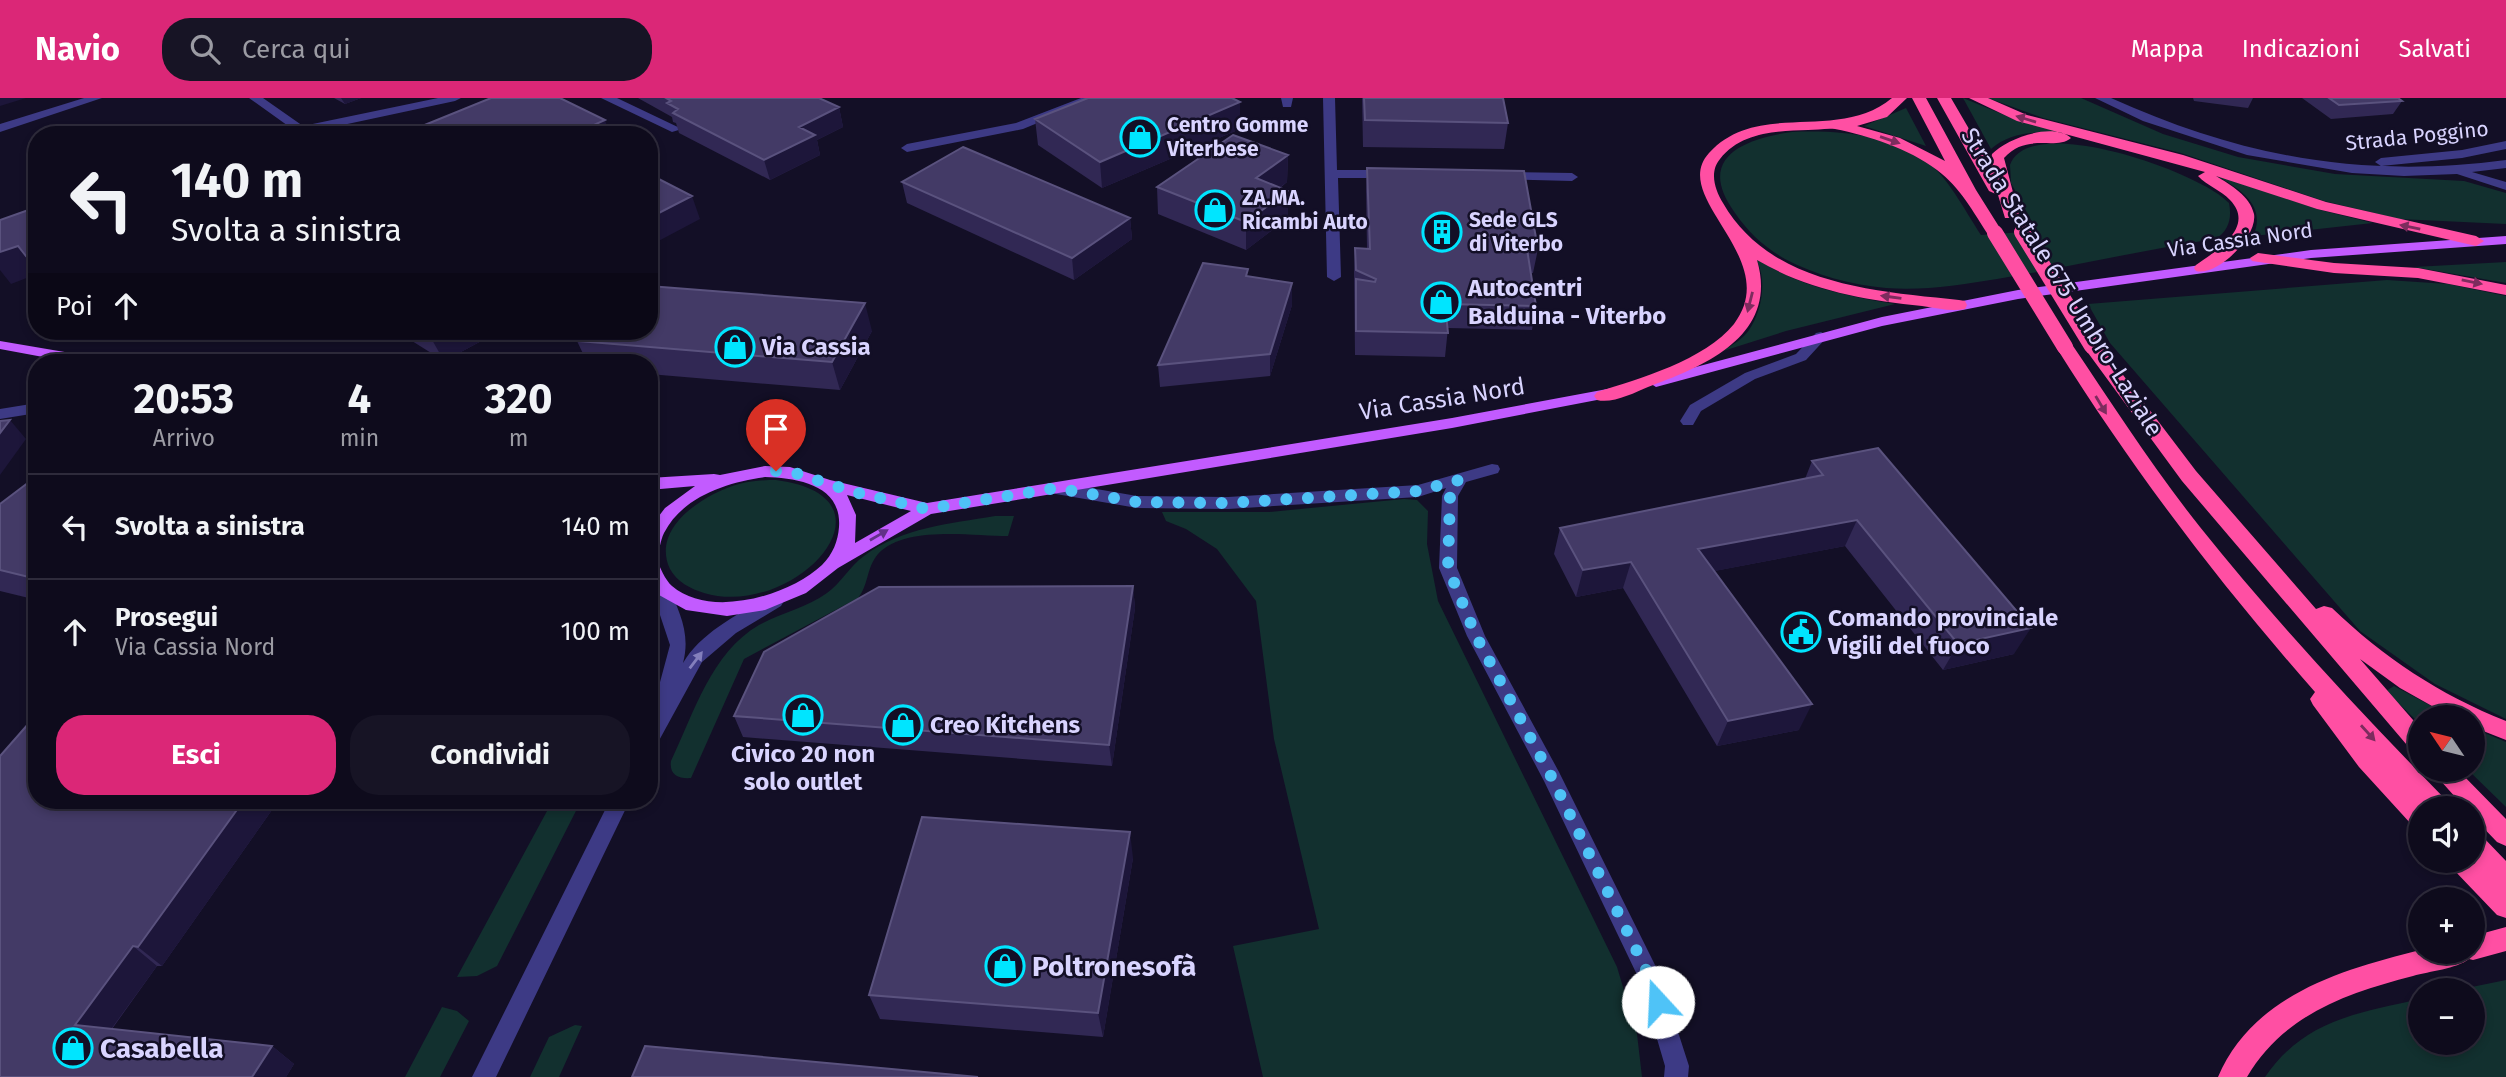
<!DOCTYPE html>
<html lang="it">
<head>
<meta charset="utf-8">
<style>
  body { margin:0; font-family:"Fira Sans",sans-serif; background:#171425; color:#f1f3f6; height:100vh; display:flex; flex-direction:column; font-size:26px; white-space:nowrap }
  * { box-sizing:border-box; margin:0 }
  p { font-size:23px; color:#9b9ba3 }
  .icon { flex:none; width:38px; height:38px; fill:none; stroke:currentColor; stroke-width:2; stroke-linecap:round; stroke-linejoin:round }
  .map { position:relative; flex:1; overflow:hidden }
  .sheet { position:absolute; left:28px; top:256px; width:630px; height:455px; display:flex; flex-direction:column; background:#0e0b1c; border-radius:28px; box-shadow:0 4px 10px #0003,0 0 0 2px #2e2b3b }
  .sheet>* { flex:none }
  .guide { position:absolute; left:28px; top:28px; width:630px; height:214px; border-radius:28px; box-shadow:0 4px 10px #0003,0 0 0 2px #2e2b3b; background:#0e0b1c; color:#f1f3f6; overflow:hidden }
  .needle { width:46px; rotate:305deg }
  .buttons { position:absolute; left:2408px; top:607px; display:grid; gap:14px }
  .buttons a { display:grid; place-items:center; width:77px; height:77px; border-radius:50%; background:#0e0b1c; box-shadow:0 4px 10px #0003,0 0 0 2px #2e2b3b; font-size:35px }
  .pin { position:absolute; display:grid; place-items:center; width:60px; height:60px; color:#fff; margin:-72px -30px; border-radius:50% 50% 50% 0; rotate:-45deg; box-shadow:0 0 7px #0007 }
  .pin .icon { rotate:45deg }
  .me { position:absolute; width:77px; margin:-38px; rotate:340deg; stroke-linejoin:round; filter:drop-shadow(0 0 5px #0008) }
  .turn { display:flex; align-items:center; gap:24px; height:147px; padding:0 28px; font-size:32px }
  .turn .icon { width:91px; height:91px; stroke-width:2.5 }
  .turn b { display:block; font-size:49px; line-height:60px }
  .then { display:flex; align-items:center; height:66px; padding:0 28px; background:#0003; gap:14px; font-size:26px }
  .eta { display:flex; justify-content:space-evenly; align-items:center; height:119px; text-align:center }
  .eta b { font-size:42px; font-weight:700; line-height:49px }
  .primary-button { display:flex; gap:14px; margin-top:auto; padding:14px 28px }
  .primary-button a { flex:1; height:80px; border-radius:28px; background:#db2777; color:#fff; font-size:28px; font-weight:700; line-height:80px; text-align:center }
  .primary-button a+a { background:#171425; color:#f1f3f6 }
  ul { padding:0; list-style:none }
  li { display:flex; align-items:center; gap:21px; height:105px; padding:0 28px; border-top:2px solid #2e2b3b }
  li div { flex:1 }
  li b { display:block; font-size:26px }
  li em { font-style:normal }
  header { display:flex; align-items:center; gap:42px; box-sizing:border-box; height:98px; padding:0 35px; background:#db2777; color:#fff }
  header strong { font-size:33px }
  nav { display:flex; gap:38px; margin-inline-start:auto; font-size:24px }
  .search { width:490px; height:63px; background:#171425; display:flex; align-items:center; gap:18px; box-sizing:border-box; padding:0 24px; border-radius:28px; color:#9b9ba3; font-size:26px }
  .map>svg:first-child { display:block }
  .green { fill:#12302f }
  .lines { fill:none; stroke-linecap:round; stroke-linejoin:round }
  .minor { fill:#3d3a85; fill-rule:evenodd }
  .major { fill:#c25bff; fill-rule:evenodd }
  .highway { fill:#ff4fa3; fill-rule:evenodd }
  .highway-bridge { stroke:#ff4fa3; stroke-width:16 }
  .wall { fill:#312854 }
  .shaded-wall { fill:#1d163a }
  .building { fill:#433a66; stroke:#5a527e; stroke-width:2 }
  .oneway { fill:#7d2c5e }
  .oneway2 { fill:#623188 }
  .oneway3 { fill:#837fbc }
  .route { stroke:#4fc3f7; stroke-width:12; stroke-dasharray:0 21.6 }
  .labels { text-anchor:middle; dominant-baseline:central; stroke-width:5; stroke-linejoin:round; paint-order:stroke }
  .far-poi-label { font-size:21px; font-weight:bold; fill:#d9d4ff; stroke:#130f26; text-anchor:start }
  .far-street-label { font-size:21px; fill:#d9d4ff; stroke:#130f26 }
  .street-label { font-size:24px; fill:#d9d4ff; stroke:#130f26 }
  .poi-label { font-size:24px; font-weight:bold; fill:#d9d4ff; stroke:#130f26; text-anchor:start }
  .near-poi-label { font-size:28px; font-weight:bold; fill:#d9d4ff; stroke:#130f26; text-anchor:start }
</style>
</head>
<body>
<header>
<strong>Navio</strong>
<div class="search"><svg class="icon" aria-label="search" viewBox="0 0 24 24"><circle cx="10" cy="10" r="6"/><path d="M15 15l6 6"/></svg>Cerca qui</div>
<nav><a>Mappa</a><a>Indicazioni</a><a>Salvati</a></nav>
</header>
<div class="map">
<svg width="2506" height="979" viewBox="0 0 2506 979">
  <rect width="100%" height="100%" fill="#130f26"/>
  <path class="green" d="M1963,0L2019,23L2069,36C2042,33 2012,32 1991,51Z
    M1988,0H2081L2163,36L2238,59L2335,76L2464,83L2506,95V126L2399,121L2324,103L2181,55L2043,20Z
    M1906,10L1926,48L1864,28Z
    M1792,34C1837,32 1894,36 1931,67C1950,83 1967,116 1981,137L2037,133L2011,85L2010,67C2028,13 2201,74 2229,105C2232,120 2229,133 2215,141C2142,152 2070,169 1997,181C1960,187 1923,193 1886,190C1852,187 1815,177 1785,161C1763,148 1749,135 1735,115C1695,60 1743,41 1792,34Z
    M2213,76L2320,112L2373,125L2253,138C2268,106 2237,89 2213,76Z
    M1755,160C1798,188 1845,198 1895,206L1786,233L1723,253C1732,247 1743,241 1749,232C1762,213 1768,180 1755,160Z
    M2506,164V185L2414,169Z
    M2387,182L2448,186L2506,198V621L2435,586L2360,533L2110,245L2088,206Z
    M776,382C907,399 795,522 704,495C691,491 677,484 670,471C650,429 706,395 739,386C751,383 764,382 776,382Z
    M1404,401L1417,402L1428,413L1427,446L1438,503L1617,869L1637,936L1642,979H1263L1233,848L1319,831L1274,641L1256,503L1217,451L1186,431L1166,423L1162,414H1269Z
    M995,418H1014L1008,438C971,438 905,427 878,456C866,470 869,487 858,500L744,561L691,680C679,681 669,677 671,663C694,615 711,555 759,527C781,515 806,510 827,495C841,485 850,468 864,458C903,429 949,426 995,418Z
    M2394,588L2452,619L2420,620V626L2386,593Z
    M2473,630L2506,644V709L2468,672H2473Z
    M553,702H577L580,705L497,868L477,878L457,879Z
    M2506,882V979H2265C2304,922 2358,915 2420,901V945H2473V892H2457Z
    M442,909L457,913L469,923L440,979H405Z
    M575,927L582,928L559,979H530L549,939Z"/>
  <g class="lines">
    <path class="minor" d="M84,0H102L0,34V26Z
      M249,0H263L303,28L438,0H461L455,3L310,34L307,37H270L291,30Z
      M601,0H617L682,31L672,34Z
      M1081,0H1098L1023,31L907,54L901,50L907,46L1016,25Z
      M1281,0H1293L1291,9H1283Z
      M1323,0H1335L1337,72H1391L1397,76L1391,80H1338L1341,179L1334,183L1327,179Z
      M2095,0H2111C2242,59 2362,81 2506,62V70L2472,74L2506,84V92L2457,76L2404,78L2352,75L2247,57L2143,23Z
      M2506,43V51L2462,60L2381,68L2375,64L2381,60L2462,52Z
      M1503,74L1572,75L1578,79L1572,83L1499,81L1497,78Z
      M1821,234L1828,238L1806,262L1755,281L1701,313L1693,327H1683L1680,323L1690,307L1745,275L1796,256L1816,235Z
      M37,305V315L0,321V311Z
      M1492,366L1498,367L1500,371L1498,375L1466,384L1458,398L1457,470L1485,538L1559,674L1659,875L1689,968L1688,979H1664L1665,968L1640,883L1544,683L1467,538L1439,470L1442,398L1446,390L1418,399L1228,411L1137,410L1056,396L1048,390L1056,384L1137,398L1228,399L1418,387Z
      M659,481L665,482L668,487C679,514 691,535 683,565C701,534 739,516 769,498H781L784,503L781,508L736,535L702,564L656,648L649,650V624L660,605L656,599L670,547L650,487L653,482Z
      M610,702H630L496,979H472Z"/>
    <path class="major" d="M2506,138V146L2311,160L2018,201L1882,228L1656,289L1648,284L1651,281L1882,219L2018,192L2311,152Z
      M0,243L94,259L101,264H70L0,251Z
      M1618,289L1623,291L1626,294L1623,297L1452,330L931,416L838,470L806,495L765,512L727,518L686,512L659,497L649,480V431L665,410L695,388L649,392V380L714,376L720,377L765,368L790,369L830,382L927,405L1452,320ZM765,379C798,380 842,387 839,429C838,443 833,456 822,467C789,498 710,521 672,488C665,482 660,469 656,460C660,452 660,443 664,435C683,398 728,384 765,379ZM847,397L911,413L855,445L856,417Z"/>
    <path class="highway" d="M1892,0H1907L1887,19L1857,28L1900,40L1945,63L1912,0H1926L1976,92L2003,135L2001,138H1989C1973,114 1961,90 1937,72C1908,50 1869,38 1835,31C1827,30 1816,32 1808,32C1777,33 1741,34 1720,61C1709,74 1715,92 1723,105C1770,187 1874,193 1959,202L1965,203L1967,207L1965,211C1952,214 1936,210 1922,208C1864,202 1808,192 1757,162C1779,237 1706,268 1648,289C1634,295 1612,306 1597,302L1594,298L1597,294C1639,281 1705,262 1734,226C1784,160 1668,100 1709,55C1758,1 1838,45 1892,0Z
      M1937,0H1951L1990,67L1992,56C2007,40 2053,24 2071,40C2056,53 2027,34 2004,60L2019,117L2017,120H2005L1998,97L1989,93Z
      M1969,0H1988L2027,17L2183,57L2326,104L2476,138L2484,143L2476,148L2317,111L2216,78C2231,87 2250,98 2254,116C2258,138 2217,179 2196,173L2194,170L2196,167C2216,153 2256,129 2230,102C2221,92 2207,88 2198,78L2205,74L2017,23Z
      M2258,155L2334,165L2418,170L2506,187V197L2418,180L2334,175L2252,163L2250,160Z
      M2092,243L2098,244L2196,373L2316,511L2324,508L2332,510C2383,559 2440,597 2506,623V642L2473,629V620L2448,617L2400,590L2360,561L2420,630V655L2412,653L2182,383L2083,248Z
      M2065,244L2071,245C2113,307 2153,370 2200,429C2277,525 2361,615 2447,703L2450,710H2420V729L2411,726L2359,669L2313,607L2310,601L2315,594C2219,485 2133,372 2056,249Z
      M2431,672H2458L2506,721V748L2497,744L2473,719V710H2465Z
      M2473,735L2482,738L2506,763V820L2497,817L2453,771L2450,763H2473Z
      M2506,829V853L2473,862L2469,861C2456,871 2430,873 2413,878C2347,895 2283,917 2247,979H2218C2253,897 2341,872 2420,852V854H2473V838Z"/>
    <path class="highway-bridge" d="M2022,134L2092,248
      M1995,135L2065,249"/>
  </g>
  <path class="wall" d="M334,0H361L345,6Z
    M638,0H819L839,9L843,29L817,42L820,57L770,82L679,35L676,25L673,24L672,19Z
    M1362,0H1503L1508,25L1504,51L1363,49Z
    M2193,0H2253L2248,10L2194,3Z
    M2302,0H2398L2402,3L2393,16L2331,21Z
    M1240,4V31L1102,90L1038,47L1035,21Z
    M1288,57L1287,84L1280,90L1288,120L1246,152L1158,116L1157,89Z
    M1367,70L1538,151L1533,175H1531L1536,208L1532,232L1448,230L1445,259L1355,257L1354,174L1355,150L1367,151L1366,93Z
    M902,84L1130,120L1132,141L1074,182L907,105Z
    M1248,179L1292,207L1270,278L1160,289L1158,267Z
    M396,233H500L444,263Z
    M872,233L840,292L649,276V264H587L577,243Z
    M1812,363L2014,556L1943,572L1845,448L1714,473L1799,632L1717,648L1623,490L1576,499L1554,456L1560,430L1805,381Z
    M37,378V502L0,493V406Z
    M1133,488L1135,510L1112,668L743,639L734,618Z
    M37,702H279L162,868H157L112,931L272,948L294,966L286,979H0Z
    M1133,760L1103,939L880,921L869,897Z"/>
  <path class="shaded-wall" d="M0,0H26L0,8Z
    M341,0H361L345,6Z
    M1240,4V31L1102,90L1100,64Z
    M839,9L843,29L817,42L820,57L770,82L764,62L799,29Z
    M605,22L610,37H574V36Z
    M1288,57L1287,84L1256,107V80Z
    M1288,93V120L1246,152V124Z
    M692,98L700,121L649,148V120Z
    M1130,120L1132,141L1074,182L1072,160Z
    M18,148L37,154V176L11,186L0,172V154Z
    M1292,185V207L1270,278V256Z
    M865,205L872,233L840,292L832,264Z
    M445,233H500L444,263L431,240Z
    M10,322L26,341L0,377V335Z
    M1857,422L1845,448L1689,478L1698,451Z
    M1631,464L1623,490L1576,499L1583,472Z
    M1133,488L1135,510L1112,668L1109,647Z
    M2031,530L2014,556L1943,572L1958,546Z
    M1812,606L1799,632L1717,648L1728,623Z
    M244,702H279L162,868L138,849Z
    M1130,734L1133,760L1103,939L1098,915Z
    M133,848L157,868L101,945L75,927Z
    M272,948L294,966L286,979H252Z"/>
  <path class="building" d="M491,0H560L605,22L574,36L575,37H400Z
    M666,0H819L839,9L799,29L815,37L764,62L673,15L678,11L667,5L671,3Z
    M1088,0H1232L1240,4L1100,64L1035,21Z
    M1364,0H1503L1508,25L1365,22Z
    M2329,0H2398L2402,3L2339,7Z
    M267,29L275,37H246Z
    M1233,37L1288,57L1256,80L1288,93L1246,124L1157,89Z
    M963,49L1130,120L1072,160L902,84Z
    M1367,70L1524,73L1538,151H1527L1536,208L1445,206L1448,235L1356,233V181L1375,184L1376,181L1356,172L1355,150L1370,151Z
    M649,76L692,98L649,120Z
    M37,109V154L26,158L18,148L0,154V122Z
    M1203,165L1248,171L1246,178L1292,185L1270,256L1158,267Z
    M649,188L865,205L832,264L577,243L585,233H649Z
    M419,233H445L431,240Z
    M10,322L0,335V323Z
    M1878,350L2031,530L1958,546L1857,422L1698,451L1812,606L1728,623L1631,464L1583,472L1560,430L1823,377L1812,363Z
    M37,378V481L0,472V406Z
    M1133,488L1109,647L734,618L764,554L879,489Z
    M37,616V702H244L138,849L133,848L75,927L272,948L252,979H0V658Z
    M922,719L1130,734L1098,915L869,897Z
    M645,948L978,979H632Z"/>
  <defs><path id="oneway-solid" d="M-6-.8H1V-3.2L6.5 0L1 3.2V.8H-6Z" transform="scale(1.75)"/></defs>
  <g class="oneway">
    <use href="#oneway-solid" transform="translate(2026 21) rotate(-163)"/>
    <use href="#oneway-solid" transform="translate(1890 42) rotate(19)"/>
    <use href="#oneway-solid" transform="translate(2410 129) rotate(-168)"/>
    <use href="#oneway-solid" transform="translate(2472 184) rotate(11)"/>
    <use href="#oneway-solid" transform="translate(1891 199) rotate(-172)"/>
    <use href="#oneway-solid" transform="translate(1750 204) rotate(104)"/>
    <use href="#oneway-solid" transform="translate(2101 307) rotate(59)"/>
    <use href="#oneway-solid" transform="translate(2368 635) rotate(48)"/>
  </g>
  <use class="oneway2" href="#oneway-solid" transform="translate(879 437) rotate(-30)"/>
  <use class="oneway3" href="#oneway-solid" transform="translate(696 562) rotate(-53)"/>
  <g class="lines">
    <path class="route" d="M776,373L795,375L854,394L927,411L1056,390L1137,404L1228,405L1418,393L1459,382L1450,398L1448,470L1476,538L1552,680L1651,882L1658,904"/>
  </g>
  <defs>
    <g id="shop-ring" transform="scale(2.0125)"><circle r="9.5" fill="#130f26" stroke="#00e5ff" stroke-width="1.5"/><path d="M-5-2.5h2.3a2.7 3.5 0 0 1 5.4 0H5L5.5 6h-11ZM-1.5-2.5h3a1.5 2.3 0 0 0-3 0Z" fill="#00e5ff"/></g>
    <g id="building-ring" transform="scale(2.0125)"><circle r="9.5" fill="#130f26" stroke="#00e5ff" stroke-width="1.5"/><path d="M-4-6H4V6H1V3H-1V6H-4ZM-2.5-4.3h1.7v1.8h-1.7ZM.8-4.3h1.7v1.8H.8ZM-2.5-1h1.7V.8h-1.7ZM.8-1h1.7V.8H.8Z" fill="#00e5ff"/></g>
    <g id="civic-ring" transform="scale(2.0125)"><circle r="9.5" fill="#130f26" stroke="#00e5ff" stroke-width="1.5"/><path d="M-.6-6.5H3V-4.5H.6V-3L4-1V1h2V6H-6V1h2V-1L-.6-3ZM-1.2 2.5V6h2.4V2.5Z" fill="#00e5ff"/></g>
  </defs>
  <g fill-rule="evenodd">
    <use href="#shop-ring" x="1140" y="39"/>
    <use href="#shop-ring" x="1215" y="112"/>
    <use href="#building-ring" x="1442" y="134"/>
    <use href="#shop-ring" x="1441" y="204"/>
    <use href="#shop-ring" x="735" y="249"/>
    <use href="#civic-ring" x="1801" y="534"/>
    <use href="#shop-ring" x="803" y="617"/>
    <use href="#shop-ring" x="903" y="627"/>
    <use href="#shop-ring" x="1005" y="868"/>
    <use href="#shop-ring" x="73" y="950"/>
  </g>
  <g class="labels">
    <g class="far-poi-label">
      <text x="1167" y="27">Centro Gomme<tspan x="1167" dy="24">Viterbese</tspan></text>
      <text x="1242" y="100">ZA.MA.<tspan x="1242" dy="24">Ricambi Auto</tspan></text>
      <text x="1469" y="122">Sede GLS<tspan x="1469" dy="24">di Viterbo</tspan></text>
    </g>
    <g class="far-street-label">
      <text transform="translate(2417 38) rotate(-6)">Strada Poggino</text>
      <text transform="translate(2240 142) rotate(-8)">Via Cassia Nord</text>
    </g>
    <g class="street-label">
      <text transform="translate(2062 184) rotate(58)">Strada Statale 675 Umbro-Laziale</text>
      <text transform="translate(1442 301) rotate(-9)">Via Cassia Nord</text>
    </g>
    <g class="poi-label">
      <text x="1468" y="190">Autocentri<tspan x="1468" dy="28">Balduina - Viterbo</tspan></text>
      <text x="762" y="249">Via Cassia</text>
      <text x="1828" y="520">Comando provinciale<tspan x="1828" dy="28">Vigili del fuoco</tspan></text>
      <text x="930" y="627">Creo Kitchens</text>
      <text x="803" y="656" text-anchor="middle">Civico 20 non<tspan x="803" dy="28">solo outlet</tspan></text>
    </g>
    <g class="near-poi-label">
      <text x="1032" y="868">Poltronesofà</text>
      <text x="100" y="950">Casabella</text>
    </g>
  </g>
</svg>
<div class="buttons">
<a><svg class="needle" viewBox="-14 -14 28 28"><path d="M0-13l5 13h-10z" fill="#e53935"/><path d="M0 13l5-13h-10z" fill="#9b9ba3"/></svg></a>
<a><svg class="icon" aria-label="sound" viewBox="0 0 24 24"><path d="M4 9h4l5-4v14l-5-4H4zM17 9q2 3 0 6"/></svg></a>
<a>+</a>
<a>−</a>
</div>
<div class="pin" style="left:776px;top:373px;background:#d93025"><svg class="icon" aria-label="arrive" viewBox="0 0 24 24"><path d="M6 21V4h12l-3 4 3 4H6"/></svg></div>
<svg class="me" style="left:1658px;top:904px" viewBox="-20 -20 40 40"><circle r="19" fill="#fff"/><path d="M0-13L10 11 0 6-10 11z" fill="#4fc3f7"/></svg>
<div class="guide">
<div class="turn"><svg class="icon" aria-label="left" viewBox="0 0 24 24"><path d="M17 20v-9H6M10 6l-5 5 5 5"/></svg><div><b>140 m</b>Svolta a sinistra</div></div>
<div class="then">Poi<svg class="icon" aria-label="ahead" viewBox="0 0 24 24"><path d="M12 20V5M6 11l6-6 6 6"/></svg></div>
</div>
<section class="sheet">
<div class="eta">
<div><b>20:53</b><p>Arrivo</p></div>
<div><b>4</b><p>min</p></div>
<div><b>320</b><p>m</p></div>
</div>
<ul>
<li><svg class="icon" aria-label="left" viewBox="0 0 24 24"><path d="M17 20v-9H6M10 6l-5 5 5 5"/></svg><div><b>Svolta a sinistra</b></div><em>140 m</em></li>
<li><svg class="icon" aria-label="ahead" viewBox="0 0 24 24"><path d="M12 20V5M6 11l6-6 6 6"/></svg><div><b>Prosegui</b><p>Via Cassia Nord</p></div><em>100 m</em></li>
</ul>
<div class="primary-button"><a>Esci</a><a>Condividi</a></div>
</section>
</div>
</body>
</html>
